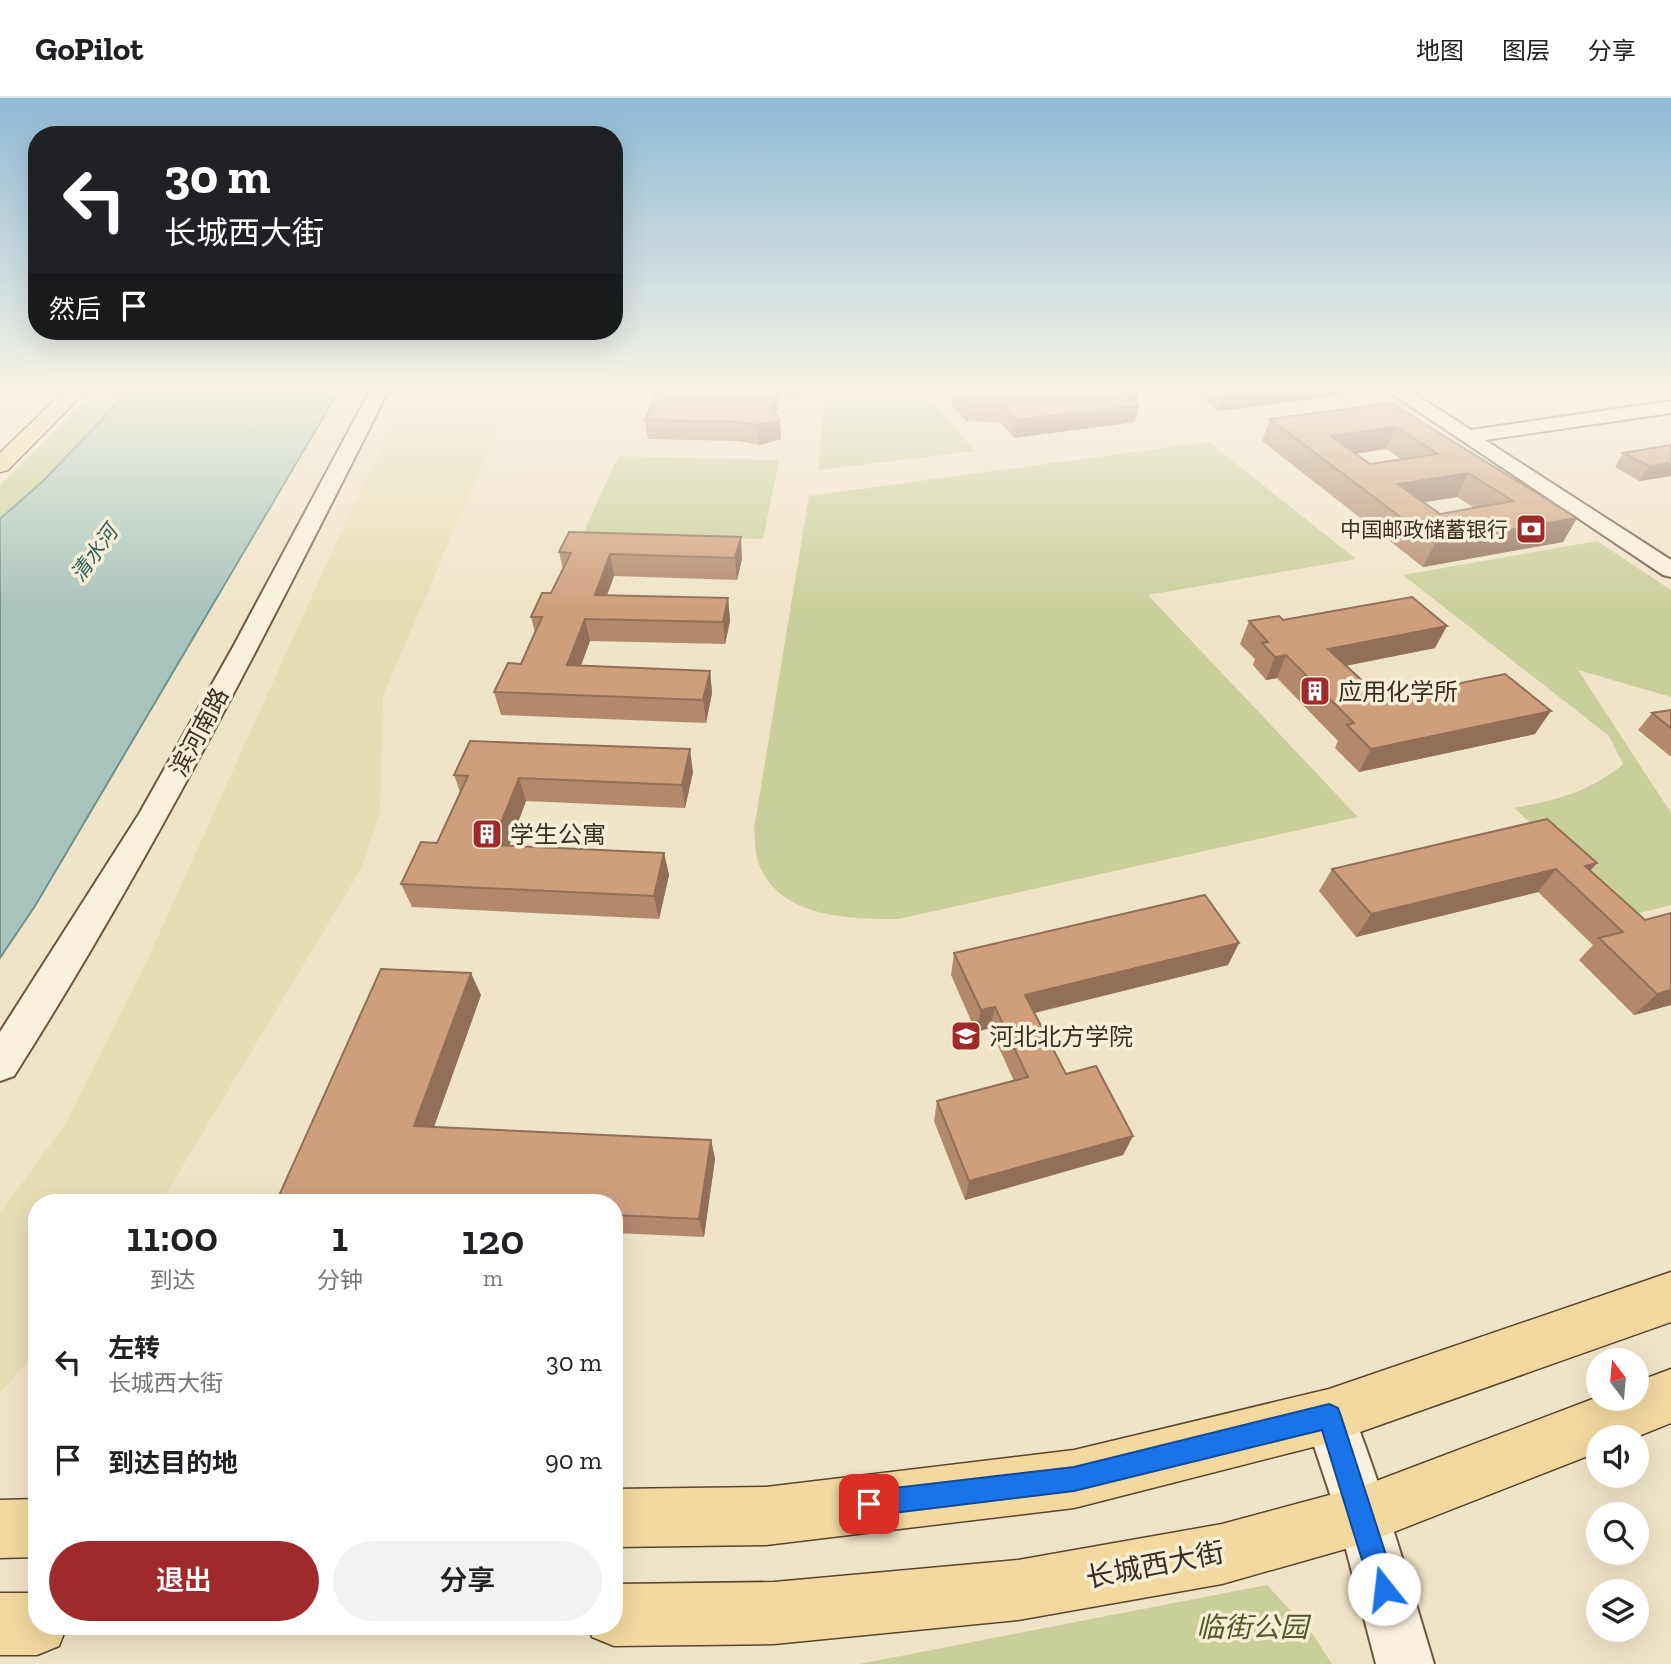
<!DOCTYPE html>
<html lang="zh">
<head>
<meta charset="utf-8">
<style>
  body { margin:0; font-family:"Zilla Slab","Noto Sans SC",serif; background:#f2f2f2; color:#202124; height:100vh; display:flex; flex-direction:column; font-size:26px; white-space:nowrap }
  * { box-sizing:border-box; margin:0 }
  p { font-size:23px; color:#757577 }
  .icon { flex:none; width:38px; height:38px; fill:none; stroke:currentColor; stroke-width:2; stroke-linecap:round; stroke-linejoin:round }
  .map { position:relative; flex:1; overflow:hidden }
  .sheet { position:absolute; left:28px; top:1096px; width:595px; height:441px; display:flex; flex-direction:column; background:#fff; border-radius:28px; box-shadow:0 7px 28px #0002 }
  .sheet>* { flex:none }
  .banner { position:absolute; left:28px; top:28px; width:595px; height:214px; border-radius:28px; box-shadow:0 7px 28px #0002; background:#202124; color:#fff; overflow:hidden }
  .needle { width:46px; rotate:344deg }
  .tools { position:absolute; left:1586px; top:1250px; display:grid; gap:14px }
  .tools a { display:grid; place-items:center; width:63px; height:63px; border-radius:50%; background:#fff; box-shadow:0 7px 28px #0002; font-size:35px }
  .pin { position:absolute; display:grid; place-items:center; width:60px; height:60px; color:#fff; margin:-30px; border-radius:14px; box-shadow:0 4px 10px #0006 }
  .me { position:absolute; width:77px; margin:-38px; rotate:344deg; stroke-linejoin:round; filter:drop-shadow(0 0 5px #0008) }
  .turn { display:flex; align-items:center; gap:24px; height:147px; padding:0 21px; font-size:32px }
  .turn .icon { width:91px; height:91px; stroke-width:2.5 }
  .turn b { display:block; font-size:49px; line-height:60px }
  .then { display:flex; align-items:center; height:66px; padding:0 21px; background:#0003; gap:14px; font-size:26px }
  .eta { display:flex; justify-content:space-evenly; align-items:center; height:119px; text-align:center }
  .eta b { font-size:42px; font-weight:600; line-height:49px }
  .button { display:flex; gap:14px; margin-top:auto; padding:14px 21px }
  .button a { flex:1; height:80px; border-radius:42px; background:#9e2a2b; color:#fff; font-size:28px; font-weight:600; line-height:80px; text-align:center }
  .button a+a { background:#f2f2f2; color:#202124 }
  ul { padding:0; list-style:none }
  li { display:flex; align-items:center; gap:21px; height:98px; padding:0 21px }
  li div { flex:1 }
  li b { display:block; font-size:26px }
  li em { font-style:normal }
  header { display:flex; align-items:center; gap:42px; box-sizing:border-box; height:98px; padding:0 35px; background:#fff; border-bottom:2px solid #e0e0e0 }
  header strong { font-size:33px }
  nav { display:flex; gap:38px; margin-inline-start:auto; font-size:24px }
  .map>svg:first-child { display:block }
  .farmland { fill:#e6deb5 }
  .green { fill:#c9cf9b }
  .water { fill:#a9c4bc; stroke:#6f938a; stroke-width:2 }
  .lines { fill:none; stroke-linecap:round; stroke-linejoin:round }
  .secondary-casing { stroke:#6f573f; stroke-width:4 }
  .primary-casing { stroke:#5b4430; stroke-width:3 }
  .secondary { fill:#faf1dc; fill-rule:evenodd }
  .primary { fill:#f3d9a0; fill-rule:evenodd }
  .wall { fill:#b2896c; fill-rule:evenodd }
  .shaded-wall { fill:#916f58 }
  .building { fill:#cf9f7d; stroke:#916f58; stroke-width:2; fill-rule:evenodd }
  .route { fill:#1a73e8; stroke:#114b97; stroke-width:2 }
  .labels { text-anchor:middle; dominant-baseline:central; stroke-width:7; stroke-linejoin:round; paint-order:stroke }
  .far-poi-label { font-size:21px; fill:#3d2e20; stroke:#f7eed8; text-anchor:end }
  .far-water-label { font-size:21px; font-style:italic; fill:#2f5d5a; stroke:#f7eed8 }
  .poi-label { font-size:24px; fill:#3d2e20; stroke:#f7eed8; text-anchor:start }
  .street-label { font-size:24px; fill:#3d2e20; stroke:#f7eed8 }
  .near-street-label { font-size:28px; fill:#3d2e20; stroke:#f7eed8 }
  .near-park-label { font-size:28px; font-style:italic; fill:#4d5a26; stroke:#f7eed8 }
</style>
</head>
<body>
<header>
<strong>GoPilot</strong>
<nav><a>地图</a><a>图层</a><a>分享</a></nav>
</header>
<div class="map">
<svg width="1671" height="1566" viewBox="0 0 1671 1566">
  <rect width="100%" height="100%" fill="#f0e4c8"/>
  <path class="farmland" d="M503,318L383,598L380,714L361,771L161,1104H37V1254L0,1294V1115L64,1028L149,858L351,412L395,324Z"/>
  <path class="green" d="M96,291H125L119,304L42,384L0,421V387Z
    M825,291H922L975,353L818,372Z
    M1209,344L1356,461L1148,497L1358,719L898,821C849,821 778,820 758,764C755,754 755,741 754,731L809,398Z
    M618,358L779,362L763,441L583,436Z
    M1597,443L1671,492V599L1578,572L1671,715V807L1632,817L1514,710C1556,702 1590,694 1623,666L1609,638L1403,477Z
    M1267,1487L1314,1538L1332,1566H859Z"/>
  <path class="water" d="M125,291H340L35,808L0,860V421L42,384L119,304Z"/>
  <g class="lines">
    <g class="secondary-casing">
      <path id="secondary" d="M371,291H389C272,525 154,757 14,978L0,983V934L139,716L233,549Z
        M1385,291H1407L1471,332L1671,303V315L1485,342L1671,462V479L1663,477Z
        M1329,1293L1347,1300C1382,1387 1407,1477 1434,1566H1376L1337,1417L1304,1318L1311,1300Z"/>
    </g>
    <g class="primary-casing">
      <path id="primary" d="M66,291H88L8,372L0,374V355Z
        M1671,1174V1224L1329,1345L1074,1410L766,1447L614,1449V1391L766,1389L1074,1352L1329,1291Z
        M1671,1271V1325L1636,1339H1598V1354L1363,1446L1222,1486L1018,1522L774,1546L614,1548L592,1539L588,1528H614V1486L774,1484L1018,1462L1222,1426L1363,1388L1598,1299L1636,1300V1284Z
        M37,1401V1459L0,1460V1402Z
        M0,1495H37V1528H67L59,1548L37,1557H0Z"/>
    </g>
    <use href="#secondary" class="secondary"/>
    <use href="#primary" class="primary"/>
  </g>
  <path class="wall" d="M659,291H799L798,301L779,300L775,316L780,322L781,341L759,347L738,343L648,341L645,322Z
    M952,291H1139L1137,303H1134L1135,324L1014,340L1001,325L966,323L951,306Z
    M1190,291H1345L1343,297L1218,313Z
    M1391,305L1577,420L1563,444L1423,469L1262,343L1270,321ZM1386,351L1401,361L1370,366L1356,356ZM1457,399L1474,410L1440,416L1424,404Z
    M1671,347V378L1639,383L1615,369L1623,355Z
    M559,454L742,461L737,482L614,478L607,497L728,500L730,523L725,546L590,543L581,568L710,573L712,595L706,625L501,617L494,594L521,566L535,535L531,519L551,495L563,472Z
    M1283,522L1435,550L1346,568L1382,601L1535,636L1359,674L1335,650L1338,643L1277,580L1266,582L1253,567L1255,561L1240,546L1249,523Z
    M1671,612V658H1670L1638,632L1652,615Z
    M693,674L685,710L526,703L509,748L664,755L669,777L659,821L412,809L401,786L437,745L460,694L454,677Z
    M1547,721L1591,773L1645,822L1671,815V907L1634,917L1579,862L1593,847L1538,794L1356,839L1319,793L1332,771Z
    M1239,845L1228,867L1035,915L1066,976L1133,1038L1123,1057L965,1102L934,1023L937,1003L1014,983L990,930L976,934L951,877L954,855Z
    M481,897L434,1029L711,1042L715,1061L704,1139L614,1135V1104H279L277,1102Z"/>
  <path class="shaded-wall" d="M776,291H779V300L773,324L780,322L781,341L759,347L757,327Z
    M1117,291H1139L1137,303L1114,305Z
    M1244,291H1345L1343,297L1218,313L1223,294Z
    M1139,307L1135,324L1014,340L1016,322Z
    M1396,329L1386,351L1322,360L1331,338Z
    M1671,365V378L1639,383L1649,368Z
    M1468,375L1457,399L1388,410L1398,386Z
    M1577,420L1563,444L1423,469L1435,445Z
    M741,439L742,461L737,482L735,460Z
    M610,456L614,478L599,519L595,497Z
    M728,500L730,523L725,546L723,524Z
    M585,521L590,543L572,590L567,567Z
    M1447,528L1435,550L1318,573L1328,551Z
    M1286,557L1277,580L1266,582L1275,559Z
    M710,573L712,595L706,625L703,602Z
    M1551,613L1535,636L1359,674L1371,651Z
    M690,651L693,674L685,710L682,687Z
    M519,680L526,703L501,770L492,747Z
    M664,755L669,777L659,821L654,798Z
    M1597,765L1577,788L1585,768Z
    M1556,771L1538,794L1356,839L1371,816Z
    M1239,845L1228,867L1020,918L1025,897Z
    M471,875L481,897L427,1048L414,1028Z
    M1671,892V907L1634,917L1657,896Z
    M995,909L990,930L976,934L981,912Z
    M1133,1038L1123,1057L965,1102L969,1083Z
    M711,1042L715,1061L704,1139L699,1121Z"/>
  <path class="building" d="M659,291H776L771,311L780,322L757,327L737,324L645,322Z
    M954,291H1121L1139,307L1016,322L1003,308L968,306Z
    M1220,291H1244L1223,294Z
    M1391,305L1577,420L1435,445L1270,321ZM1396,329L1438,356L1370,366L1331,338ZM1468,375L1513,403L1440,416L1398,386Z
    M1671,347V365L1649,368L1623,355Z
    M569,434L741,439L735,460L610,456L595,497L728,500L723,524L585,521L567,567L710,573L703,602L494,594L508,565L521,566L542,519H531L542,495H551L571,455L559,454Z
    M1412,499L1447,528L1328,551L1382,601L1505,576L1551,613L1371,651L1347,627L1354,625L1286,557L1275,559L1262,545L1268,544L1249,523L1279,518L1283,522Z
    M1671,612V630L1652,615Z
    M470,643L690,651L682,687L519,680L492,747L664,755L654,798L401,786L421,744L437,745L468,678L454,677Z
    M1547,721L1597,765L1585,768L1645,822L1671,815V892L1657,896L1599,840L1623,834L1556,771L1371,816L1332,771Z
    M1205,797L1239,845L1025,897L1066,976L1096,968L1133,1038L969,1083L937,1003L1028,979L995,909L981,912L954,855Z
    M381,871L471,875L414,1028L711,1042L699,1121L614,1117V1104H334L277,1102Z"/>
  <linearGradient id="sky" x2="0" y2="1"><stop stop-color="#8fbad6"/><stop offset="0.57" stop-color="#f8f3e6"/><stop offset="1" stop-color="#f8f3e6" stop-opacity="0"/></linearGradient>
  <rect width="1671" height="511" fill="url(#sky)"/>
  <path class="route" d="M1329,1306L1338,1310L1341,1318L1397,1491L1393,1501L1384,1505L1375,1501L1371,1491L1322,1332L1074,1393L869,1418L860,1414L856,1406L860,1397L869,1393L1074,1369Z"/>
  <defs>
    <g id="bank-square" transform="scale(1.575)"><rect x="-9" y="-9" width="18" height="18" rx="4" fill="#9e2a2b" stroke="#f7eed8"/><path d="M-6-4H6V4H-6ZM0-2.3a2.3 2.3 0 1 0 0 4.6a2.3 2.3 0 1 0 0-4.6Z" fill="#fff"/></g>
    <g id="building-square" transform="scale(1.575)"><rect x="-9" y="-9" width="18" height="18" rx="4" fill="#9e2a2b" stroke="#f7eed8"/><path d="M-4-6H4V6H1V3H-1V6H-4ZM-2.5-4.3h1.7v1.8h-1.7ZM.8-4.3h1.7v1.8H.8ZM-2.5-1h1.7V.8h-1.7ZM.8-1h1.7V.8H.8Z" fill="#fff"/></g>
    <g id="university-square" transform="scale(1.575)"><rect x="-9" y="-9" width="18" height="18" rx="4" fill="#9e2a2b" stroke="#f7eed8"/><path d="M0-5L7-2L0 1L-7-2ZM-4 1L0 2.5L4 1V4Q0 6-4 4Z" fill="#fff"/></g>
  </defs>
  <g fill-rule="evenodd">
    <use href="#bank-square" x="1531" y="431"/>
    <use href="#building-square" x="1315" y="593"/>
    <use href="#building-square" x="487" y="736"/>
    <use href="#university-square" x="966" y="938"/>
  </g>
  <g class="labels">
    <g class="far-poi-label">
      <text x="1508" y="431">中国邮政储蓄银行</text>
    </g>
    <g class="far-water-label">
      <text transform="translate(94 455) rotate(-54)">清水河</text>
    </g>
    <g class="poi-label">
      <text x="1338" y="593">应用化学所</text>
      <text x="510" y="736">学生公寓</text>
      <text x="989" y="938">河北北方学院</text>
    </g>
    <g class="street-label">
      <text transform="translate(199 634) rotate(-62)">滨河南路</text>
    </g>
    <g class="near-street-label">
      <text transform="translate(1155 1467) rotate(-11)">长城西大街</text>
    </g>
    <g class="near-park-label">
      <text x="1252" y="1529">临街公园</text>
    </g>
  </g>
</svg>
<div class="tools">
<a><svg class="needle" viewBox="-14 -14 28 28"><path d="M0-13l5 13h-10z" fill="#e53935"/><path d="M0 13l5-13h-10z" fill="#757577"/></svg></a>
<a><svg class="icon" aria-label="sound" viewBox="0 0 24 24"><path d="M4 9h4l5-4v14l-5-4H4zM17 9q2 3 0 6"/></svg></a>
<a><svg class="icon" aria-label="search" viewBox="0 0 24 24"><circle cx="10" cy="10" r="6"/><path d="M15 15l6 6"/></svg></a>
<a><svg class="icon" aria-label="layers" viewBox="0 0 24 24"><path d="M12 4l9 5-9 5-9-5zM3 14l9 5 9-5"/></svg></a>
</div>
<div class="pin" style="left:869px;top:1406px;background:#d93025"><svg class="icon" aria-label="arrive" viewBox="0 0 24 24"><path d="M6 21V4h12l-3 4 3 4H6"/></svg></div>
<svg class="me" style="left:1384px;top:1491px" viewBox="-20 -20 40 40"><circle r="19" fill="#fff"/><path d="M0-13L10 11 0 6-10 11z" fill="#1a73e8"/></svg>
<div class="banner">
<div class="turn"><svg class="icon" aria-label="left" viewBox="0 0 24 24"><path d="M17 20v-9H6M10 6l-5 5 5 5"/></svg><div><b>30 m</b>长城西大街</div></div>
<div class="then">然后<svg class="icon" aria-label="arrive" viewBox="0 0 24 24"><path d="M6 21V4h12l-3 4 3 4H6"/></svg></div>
</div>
<section class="sheet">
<div class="eta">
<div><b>11:00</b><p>到达</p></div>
<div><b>1</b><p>分钟</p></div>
<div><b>120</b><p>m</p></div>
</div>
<ul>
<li><svg class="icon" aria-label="left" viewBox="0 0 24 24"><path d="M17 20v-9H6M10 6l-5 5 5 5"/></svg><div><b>左转</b><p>长城西大街</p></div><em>30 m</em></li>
<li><svg class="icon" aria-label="arrive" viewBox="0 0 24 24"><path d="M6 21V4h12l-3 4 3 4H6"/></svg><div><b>到达目的地</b></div><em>90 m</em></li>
</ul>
<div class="button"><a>退出</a><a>分享</a></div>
</section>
</div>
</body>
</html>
